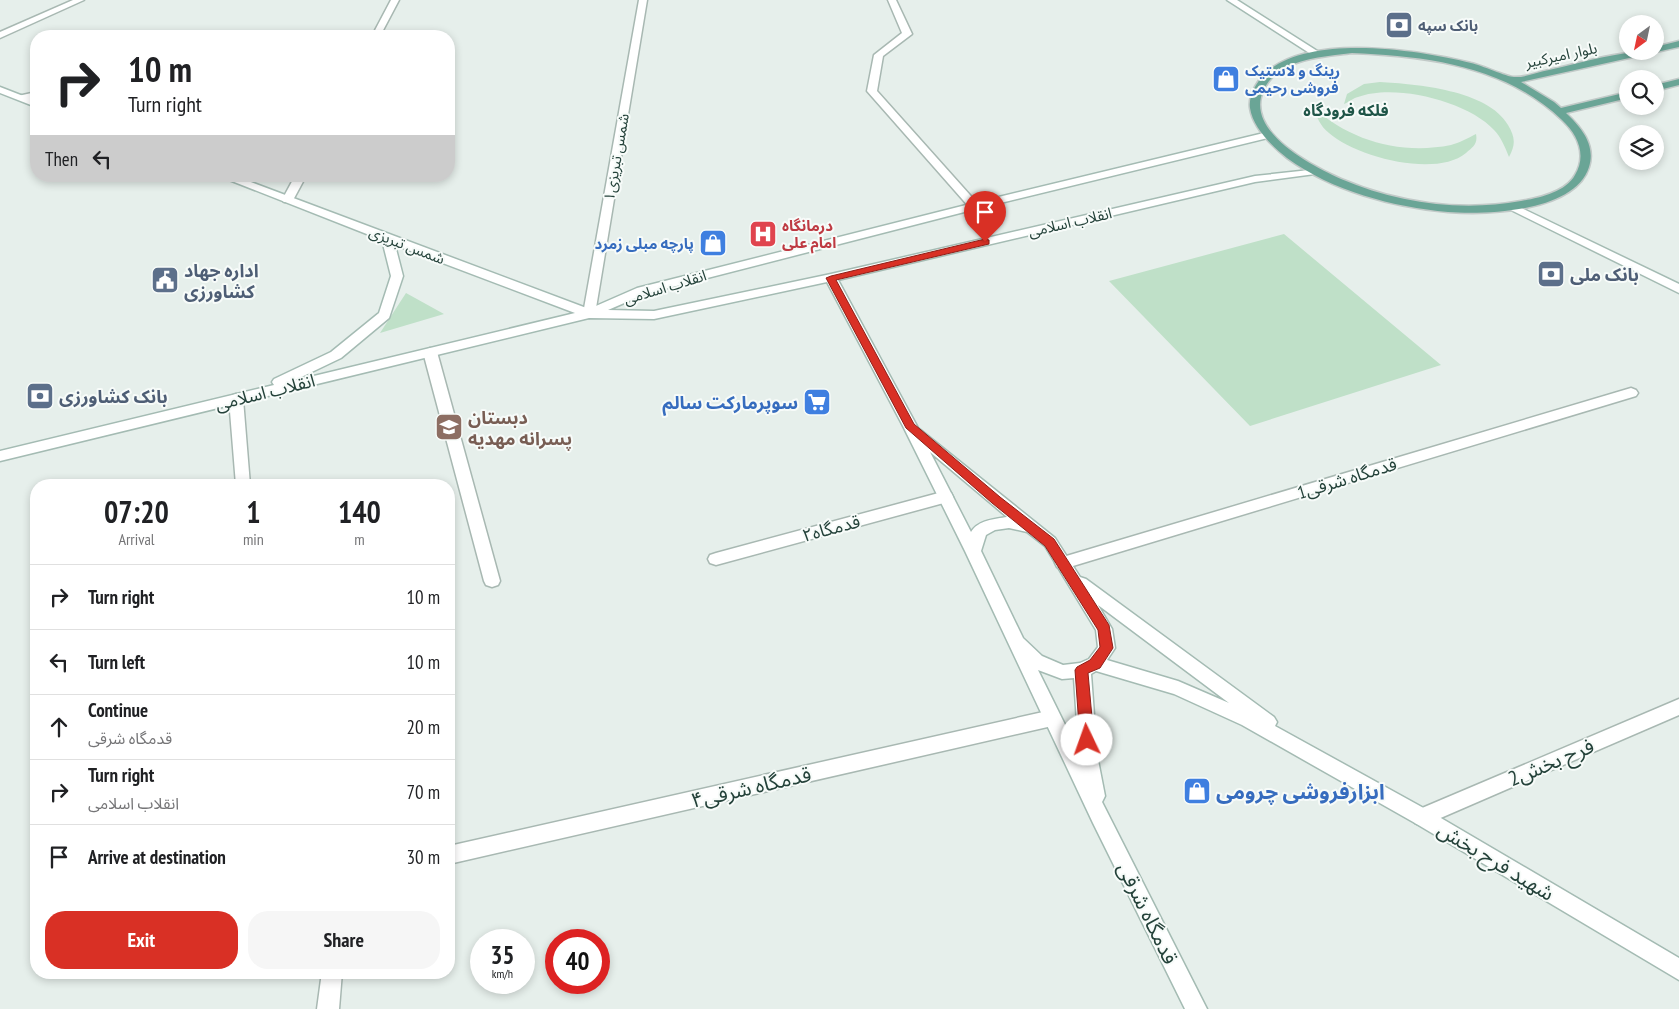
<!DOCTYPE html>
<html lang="en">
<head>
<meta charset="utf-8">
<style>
  body { margin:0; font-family:"PT Sans Narrow","Noto Sans Arabic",sans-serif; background:#f6f6f6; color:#202124; height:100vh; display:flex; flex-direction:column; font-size:19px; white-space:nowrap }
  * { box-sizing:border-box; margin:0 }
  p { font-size:16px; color:#757577 }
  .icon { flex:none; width:28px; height:28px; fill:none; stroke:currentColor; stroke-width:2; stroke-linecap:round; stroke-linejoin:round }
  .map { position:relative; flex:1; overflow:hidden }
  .panel { position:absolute; left:30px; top:479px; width:425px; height:500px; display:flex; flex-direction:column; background:#fff; border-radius:20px; box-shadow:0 2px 8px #0003 }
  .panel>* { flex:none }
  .top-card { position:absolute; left:30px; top:30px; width:425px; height:152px; border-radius:20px; box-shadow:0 2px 8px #0003; background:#fff; color:#202124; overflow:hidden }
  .needle { width:32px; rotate:213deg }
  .fabs { position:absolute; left:1619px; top:15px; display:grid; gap:10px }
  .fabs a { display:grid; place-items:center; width:45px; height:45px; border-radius:50%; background:#fff; box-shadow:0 2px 8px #0003; font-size:25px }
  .speed { position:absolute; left:470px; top:929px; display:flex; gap:10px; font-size:25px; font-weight:700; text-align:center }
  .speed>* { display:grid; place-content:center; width:65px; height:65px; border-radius:50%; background:#fff; box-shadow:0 2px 8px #0003; line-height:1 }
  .speed small { font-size:12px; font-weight:400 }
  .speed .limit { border:8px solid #d22; background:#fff; color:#111 }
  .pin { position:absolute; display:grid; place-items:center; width:42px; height:42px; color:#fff; margin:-51px -21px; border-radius:50% 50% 50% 0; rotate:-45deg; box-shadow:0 0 5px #0007 }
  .pin .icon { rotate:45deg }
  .me { position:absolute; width:55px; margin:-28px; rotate:357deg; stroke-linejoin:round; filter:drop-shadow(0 0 4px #0008) }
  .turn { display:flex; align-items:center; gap:18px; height:105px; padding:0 15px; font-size:22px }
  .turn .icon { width:65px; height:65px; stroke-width:2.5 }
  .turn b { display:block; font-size:35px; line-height:42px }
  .then { display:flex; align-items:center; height:48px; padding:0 15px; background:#0003; gap:10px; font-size:19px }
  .eta { display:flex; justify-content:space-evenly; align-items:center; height:85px; text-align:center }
  .eta b { font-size:30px; font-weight:700; line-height:35px }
  .action { display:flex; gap:10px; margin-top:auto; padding:10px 15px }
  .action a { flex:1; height:58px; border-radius:20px; background:#d93025; color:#fff; font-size:20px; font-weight:700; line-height:58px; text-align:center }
  .action a+a { background:#f6f6f6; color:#202124 }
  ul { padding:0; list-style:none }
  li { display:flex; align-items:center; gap:15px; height:65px; padding:0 15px; border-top:1px solid #e0e0e0 }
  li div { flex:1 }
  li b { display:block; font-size:19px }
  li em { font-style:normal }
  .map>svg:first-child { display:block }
  .green { fill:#bfe0c8 }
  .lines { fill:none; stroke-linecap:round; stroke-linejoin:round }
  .lane-casing { stroke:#a8b8b2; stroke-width:3 }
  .street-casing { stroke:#a8b8b2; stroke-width:3 }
  .secondary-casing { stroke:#a4bbb3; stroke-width:3 }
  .primary-casing { stroke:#c2cac8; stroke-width:3 }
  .lane { fill:#fff; fill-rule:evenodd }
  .street { fill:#fff; fill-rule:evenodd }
  .secondary { fill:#fff; fill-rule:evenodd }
  .primary { fill:#6aa596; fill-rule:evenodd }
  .route { fill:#d93025; stroke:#8d1f18 }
  .labels { text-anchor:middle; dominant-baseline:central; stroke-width:4; stroke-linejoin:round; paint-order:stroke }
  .far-service-label { font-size:15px; font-weight:bold; fill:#4e5e75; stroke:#f7fbf9; text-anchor:start }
  .far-street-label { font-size:15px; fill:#24423a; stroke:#f7fbf9 }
  .far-shop-label { font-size:15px; font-weight:bold; fill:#366cbe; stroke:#f7fbf9; text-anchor:start }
  .far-health-label { font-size:15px; font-weight:bold; fill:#be3a42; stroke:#f7fbf9; text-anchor:start }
  .far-neighbourhood-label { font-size:16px; font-weight:bold; fill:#1f5548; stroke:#f7fbf9 }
  .service-label { font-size:18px; font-weight:bold; fill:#4e5e75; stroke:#f7fbf9; text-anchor:start }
  .street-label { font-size:18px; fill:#24423a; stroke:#f7fbf9 }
  .shop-label { font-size:18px; font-weight:bold; fill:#366cbe; stroke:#f7fbf9; text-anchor:end }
  .education-label { font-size:18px; font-weight:bold; fill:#785e54; stroke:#f7fbf9; text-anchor:start }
  .near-street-label { font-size:21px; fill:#24423a; stroke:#f7fbf9 }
  .near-shop-label { font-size:21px; font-weight:bold; fill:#366cbe; stroke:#f7fbf9; text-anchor:start }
</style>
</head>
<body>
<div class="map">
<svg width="1679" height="1009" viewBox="0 0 1679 1009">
  <rect width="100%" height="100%" fill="#e6efeb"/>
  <path class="green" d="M1380,82C1416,84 1488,90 1508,125C1515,137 1516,144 1509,157C1505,147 1501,137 1494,130C1468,101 1394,83 1358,97C1353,98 1349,102 1344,104L1347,94L1364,84Z
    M1313,107C1350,141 1401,155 1451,145C1459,143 1468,138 1476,134C1478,144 1473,147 1466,153C1436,178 1356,157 1329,133C1320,126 1317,117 1313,107Z
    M1284,234L1441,365L1250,426L1109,281Z
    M406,293L444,314L380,333Z"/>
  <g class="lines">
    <g class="lane-casing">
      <path id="lane" d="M73,0H84L0,38V32Z"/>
    </g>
    <g class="street-casing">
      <path id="street" d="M391,0H399L380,36H372Z
        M639,0H647L595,314L589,318L583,314Z
        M888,0H896L912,34L883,56L877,91L978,204L980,206L978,208H970L867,91L874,55L902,33Z
        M36,92V98L22,101L17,98L18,96Z
        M295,176H306L292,202H284L282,200Z
        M430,348L437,352L500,581L498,585L492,587L486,585L484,581L423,352Z
        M1631,388L1636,390L1638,393L1636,396L1063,569L1057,567L1055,563L1057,559L1063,557Z
        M236,394L241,396L243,399L250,485H236L229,399L231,396Z
        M946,491L951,493L953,497L951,501L716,565L710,563L708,559L710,555L716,553Z
        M1679,699V715L1429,823L1422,826L1415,823L1413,817L1415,811Z
        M1052,710L1058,713L1061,718L1058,723L1052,726L449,864V846Z
        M322,972H342L339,1009H317Z"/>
    </g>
    <g class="secondary-casing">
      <path id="secondary" d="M1227,0H1237L1322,54L1320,56H1314Z
        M0,87L36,101V107L0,93Z
        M1268,132L1273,135L1272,137L976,209L645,294L608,310L654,311L831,274L1255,176L1319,169L1320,171L1319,173L1315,174L1255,182L838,280L918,428L1055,538L1080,577L1086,579L1274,717L1277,722L1275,726L1429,811L1679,958V980L1415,823L1242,725L1174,694L1096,671L1091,674L1097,755L1105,796L1102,802L1207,1009H1185L1093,823L965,551L903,426L827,282L654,319L589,318L0,461V451L274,385L272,382L274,379L331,352L379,313L391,276L382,240L219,176H235L589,309L637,288L974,203ZM395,245L575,313L293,381L341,358L389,318L403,276ZM930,452L1007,517C995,519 978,520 971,532ZM1009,528L1027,532L1045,546L1096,630L1098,647L1089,659L1080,663L1063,665L1042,656L1023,638L981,551L986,535L995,530ZM1098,605L1229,703L1178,681L1107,660L1115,648L1112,629ZM1038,670L1062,679L1074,678L1079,753Z
        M1513,204L1679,284V293L1509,209L1507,207Z"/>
    </g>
    <g class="primary-casing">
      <path id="primary" d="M1679,41V47L1521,82L1554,102L1561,108L1628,92V98L1566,113C1581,127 1596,145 1589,167C1575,212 1486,215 1448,212C1393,207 1332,191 1287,158C1272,146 1253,128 1250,108C1248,94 1259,78 1269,70C1315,34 1419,50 1471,63C1481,65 1507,77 1514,77C1524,78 1538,72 1549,70C1584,62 1619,51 1655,51V47ZM1352,53C1427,56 1506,66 1562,120C1578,135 1587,155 1575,175C1566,192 1539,198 1521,201C1461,212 1397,203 1341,179C1312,166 1252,135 1261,97C1265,84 1273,74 1285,68C1305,57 1330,56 1352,53Z
        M1679,79V85L1655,91V85Z"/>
    </g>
    <use href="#lane" class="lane"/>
    <use href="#street" class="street"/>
    <use href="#secondary" class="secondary"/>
    <use href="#primary" class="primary"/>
  </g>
  <path class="route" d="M985,239L989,240V244L836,280L914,424L1000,497L1054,539L1109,625L1113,648L1100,668L1088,673L1094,740L1092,745L1087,746L1082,745L1080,740L1075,670L1077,667L1090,660L1100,647L1098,630L1045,546L992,503L906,428L826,278L831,276Z"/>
  <defs>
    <g id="bank-square" transform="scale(1.4375)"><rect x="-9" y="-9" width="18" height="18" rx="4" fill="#5c6f8a" stroke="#f7fbf9"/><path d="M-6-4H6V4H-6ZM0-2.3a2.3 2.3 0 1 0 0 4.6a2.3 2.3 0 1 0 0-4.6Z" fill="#fff"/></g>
    <g id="shop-square" transform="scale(1.4375)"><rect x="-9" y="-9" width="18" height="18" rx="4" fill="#3f7fe0" stroke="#f7fbf9"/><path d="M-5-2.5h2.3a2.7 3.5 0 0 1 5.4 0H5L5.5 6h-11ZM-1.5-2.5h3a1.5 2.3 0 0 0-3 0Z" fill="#fff"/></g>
    <g id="hospital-square" transform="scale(1.4375)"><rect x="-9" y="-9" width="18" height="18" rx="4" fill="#e0444e" stroke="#f7fbf9"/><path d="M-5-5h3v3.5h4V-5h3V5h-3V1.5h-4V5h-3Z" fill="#fff"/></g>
    <g id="civic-square" transform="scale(1.4375)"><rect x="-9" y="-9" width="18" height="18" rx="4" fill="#5c6f8a" stroke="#f7fbf9"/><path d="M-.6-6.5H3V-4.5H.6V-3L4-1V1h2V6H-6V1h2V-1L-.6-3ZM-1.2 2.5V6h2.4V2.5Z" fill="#fff"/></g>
    <g id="supermarket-square" transform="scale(1.4375)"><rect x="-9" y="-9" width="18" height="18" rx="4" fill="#3f7fe0" stroke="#f7fbf9"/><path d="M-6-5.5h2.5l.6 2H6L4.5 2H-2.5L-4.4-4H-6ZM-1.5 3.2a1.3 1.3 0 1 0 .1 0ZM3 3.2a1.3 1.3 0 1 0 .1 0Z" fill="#fff"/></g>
    <g id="school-square" transform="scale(1.4375)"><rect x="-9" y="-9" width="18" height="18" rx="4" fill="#8d6e63" stroke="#f7fbf9"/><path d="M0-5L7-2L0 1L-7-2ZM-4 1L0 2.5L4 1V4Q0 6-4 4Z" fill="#fff"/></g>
  </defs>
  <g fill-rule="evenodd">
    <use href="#bank-square" x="1399" y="25"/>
    <use href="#shop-square" x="1226" y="79"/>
    <use href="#hospital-square" x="763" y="234"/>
    <use href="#shop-square" x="713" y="243"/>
    <use href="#bank-square" x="1551" y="274"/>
    <use href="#civic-square" x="165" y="280"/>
    <use href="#bank-square" x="40" y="396"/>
    <use href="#supermarket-square" x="817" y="402"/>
    <use href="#school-square" x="449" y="427"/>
    <use href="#shop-square" x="1197" y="791"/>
  </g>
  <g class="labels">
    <g class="far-service-label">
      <text x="1418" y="25">بانک سپه</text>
    </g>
    <g class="far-street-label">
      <text transform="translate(1561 55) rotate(-12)">بلوار امیرکبیر</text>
      <text transform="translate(616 157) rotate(-80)">شمس تبریزی۱</text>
      <text transform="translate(1070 222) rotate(-13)">انقلاب اسلامی</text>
      <text transform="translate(407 245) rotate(21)">شمس تبریزی</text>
      <text transform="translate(665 287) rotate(-17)">انقلاب اسلامی</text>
    </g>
    <g class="far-shop-label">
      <text x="1245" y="70">رینگ و لاستیک<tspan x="1245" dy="17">فروشی رحیمی</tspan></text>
      <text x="694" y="243" text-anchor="end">پارچه مبلی زمرد</text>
    </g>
    <g class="far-health-label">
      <text x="782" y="225">درمانگاه<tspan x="782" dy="17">امام علی</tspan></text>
    </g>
    <g class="far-neighbourhood-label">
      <text x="1346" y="110">فلکه فرودگاه</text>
    </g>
    <g class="service-label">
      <text x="184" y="270">اداره جهاد<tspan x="184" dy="21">کشاورزی</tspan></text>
      <text x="1570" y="274">بانک ملی</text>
      <text x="59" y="396">بانک کشاورزی</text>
    </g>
    <g class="street-label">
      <text transform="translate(265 392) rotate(-14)">انقلاب اسلامی</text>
      <text transform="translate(1347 478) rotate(-17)">1قدمگاه شرقی</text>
      <text transform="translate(831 528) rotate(-15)">قدمگاه۲</text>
    </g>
    <g class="shop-label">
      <text x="798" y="402">سوپرمارکت سالم</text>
    </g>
    <g class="education-label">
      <text x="468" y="417">دبستان<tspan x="468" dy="21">پسرانه مهدیه</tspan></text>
    </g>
    <g class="near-street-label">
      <text transform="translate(1551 762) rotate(-23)">2فرح بخش</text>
      <text transform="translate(751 787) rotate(-13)">قدمگاه شرقی۴</text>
      <text transform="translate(1496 861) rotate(31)">شهید فرح بخش</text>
      <text transform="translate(1148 913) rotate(64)">قدمگاه شرقی</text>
    </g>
    <g class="near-shop-label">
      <text x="1216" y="791">ابزارفروشی چرومی</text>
    </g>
  </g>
</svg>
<div class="fabs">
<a><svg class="needle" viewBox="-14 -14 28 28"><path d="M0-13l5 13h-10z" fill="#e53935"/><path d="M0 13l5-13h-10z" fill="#757577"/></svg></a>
<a><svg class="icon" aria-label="search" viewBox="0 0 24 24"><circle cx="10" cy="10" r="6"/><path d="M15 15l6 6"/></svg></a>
<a><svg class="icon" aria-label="layers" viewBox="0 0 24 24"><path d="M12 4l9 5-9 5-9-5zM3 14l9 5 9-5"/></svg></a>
</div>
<div class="speed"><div>35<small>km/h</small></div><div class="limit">40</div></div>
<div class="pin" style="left:985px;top:242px;background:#d93025"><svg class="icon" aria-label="arrive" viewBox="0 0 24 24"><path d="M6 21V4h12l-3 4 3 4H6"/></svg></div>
<svg class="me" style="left:1087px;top:740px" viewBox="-20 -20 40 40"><circle r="19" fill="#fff"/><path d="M0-13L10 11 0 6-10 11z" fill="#d93025"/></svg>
<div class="top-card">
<div class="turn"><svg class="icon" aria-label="right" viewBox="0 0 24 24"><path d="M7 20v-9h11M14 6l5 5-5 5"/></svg><div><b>10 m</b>Turn right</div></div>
<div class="then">Then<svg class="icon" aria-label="left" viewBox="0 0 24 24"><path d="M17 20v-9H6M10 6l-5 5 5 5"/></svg></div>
</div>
<section class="panel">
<div class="eta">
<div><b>07:20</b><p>Arrival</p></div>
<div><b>1</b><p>min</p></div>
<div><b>140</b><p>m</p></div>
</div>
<ul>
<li><svg class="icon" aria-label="right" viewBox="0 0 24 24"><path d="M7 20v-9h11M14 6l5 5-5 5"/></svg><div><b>Turn right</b></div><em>10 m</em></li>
<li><svg class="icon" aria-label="left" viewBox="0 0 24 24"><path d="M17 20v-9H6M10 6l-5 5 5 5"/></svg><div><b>Turn left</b></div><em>10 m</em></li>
<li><svg class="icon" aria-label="ahead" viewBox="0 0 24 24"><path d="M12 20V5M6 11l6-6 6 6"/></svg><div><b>Continue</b><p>قدمگاه شرقی</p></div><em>20 m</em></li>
<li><svg class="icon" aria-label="right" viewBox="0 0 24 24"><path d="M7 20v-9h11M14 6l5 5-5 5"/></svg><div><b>Turn right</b><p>انقلاب اسلامی</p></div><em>70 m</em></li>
<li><svg class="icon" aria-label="arrive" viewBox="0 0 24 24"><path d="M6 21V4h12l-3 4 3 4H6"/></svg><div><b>Arrive at destination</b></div><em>30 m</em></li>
</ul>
<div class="action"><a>Exit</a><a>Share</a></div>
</section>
</div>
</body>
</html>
